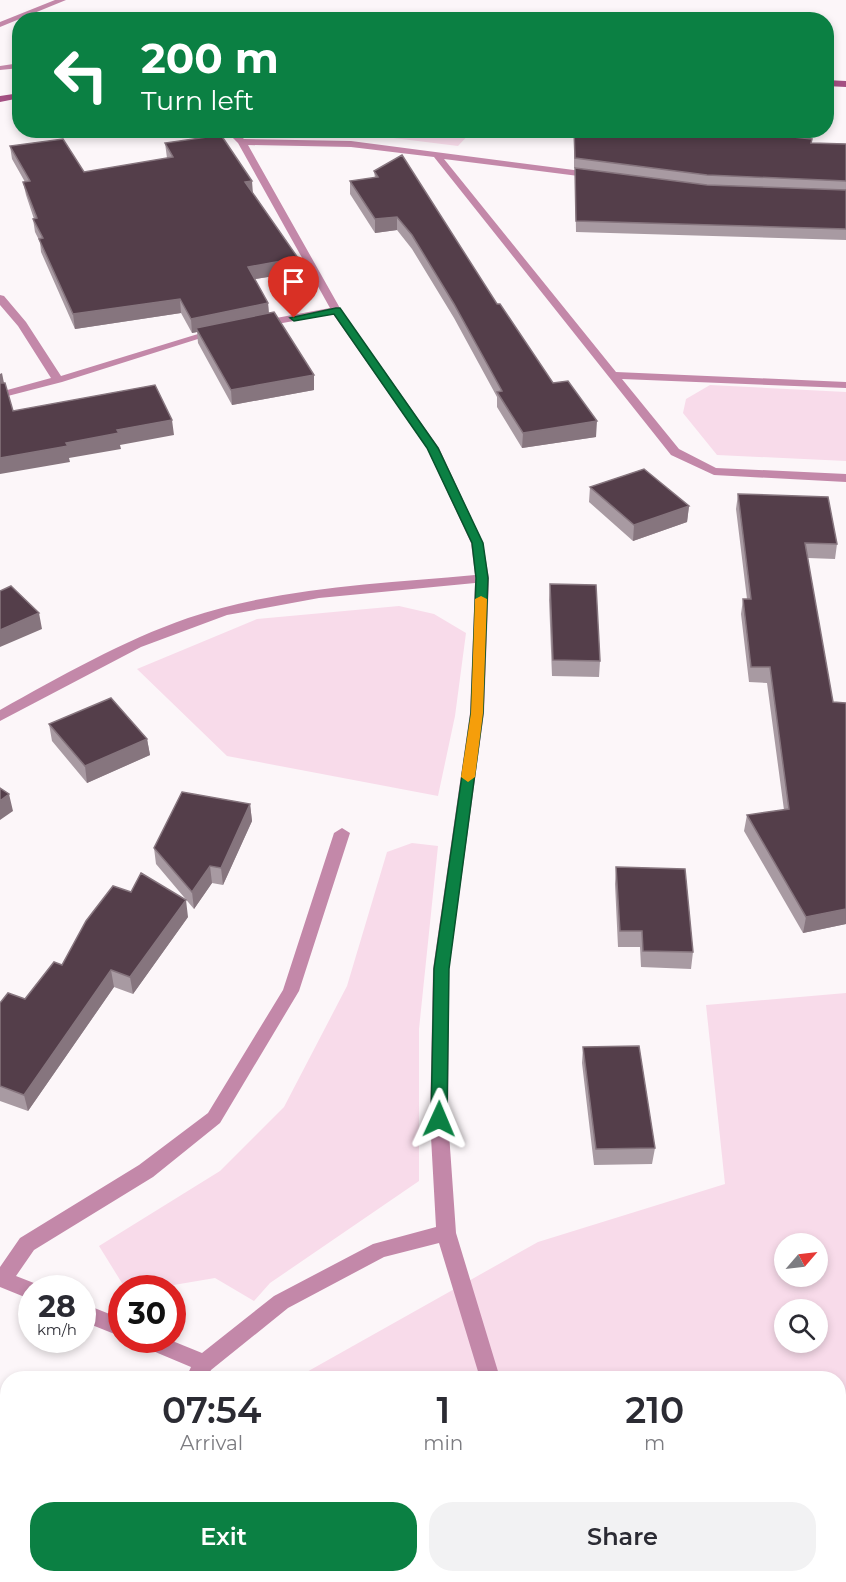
<!DOCTYPE html>
<html lang="en">
<head>
<meta charset="utf-8">
<style>
  body { margin:0; font-family:Montserrat,sans-serif; background:#f2f2f3; color:#2b2b33; height:100vh; display:flex; flex-direction:column; font-size:22px; white-space:nowrap }
  * { box-sizing:border-box; margin:0 }
  p { font-size:20px; color:#7c7c81 }
  .icon { flex:none; width:33px; height:33px; fill:none; stroke:currentColor; stroke-width:2; stroke-linecap:round; stroke-linejoin:round }
  .map { position:relative; flex:1; overflow:hidden }
  .sheet { position:absolute; left:0px; top:1371px; width:846px; height:212px; display:flex; flex-direction:column; background:#fff; border-radius:24px 24px 0 0; box-shadow:0 3px 9px #0003 }
  .sheet>* { flex:none }
  .guide { position:absolute; left:12px; top:12px; width:822px; height:126px; border-radius:24px; box-shadow:0 3px 9px #0003; background:#0b8043; color:#fff; overflow:hidden }
  .needle { width:39px; rotate:62deg }
  .tools { position:absolute; left:774px; top:1233px; display:grid; gap:12px }
  .tools a { display:grid; place-items:center; width:54px; height:54px; border-radius:50%; background:#fff; box-shadow:0 3px 9px #0003; font-size:30px }
  .speed { position:absolute; left:18px; top:1275px; display:flex; gap:12px; font-size:30px; font-weight:700; text-align:center }
  .speed>* { display:grid; place-content:center; width:78px; height:78px; border-radius:50%; background:#fff; box-shadow:0 3px 9px #0003; line-height:1 }
  .speed small { font-size:15px; font-weight:400 }
  .speed .limit { border:9px solid #d22; background:#fff; color:#111 }
  .pin { position:absolute; display:grid; place-items:center; width:51px; height:51px; color:#fff; margin:-62px -26px; border-radius:50% 50% 50% 0; rotate:-45deg; box-shadow:0 0 6px #0007 }
  .pin .icon { rotate:45deg }
  .me { position:absolute; width:66px; margin:-33px; rotate:1deg; stroke-linejoin:round; filter:drop-shadow(0 0 4px #0008) }
  .turn { display:flex; align-items:center; gap:21px; height:126px; padding:0 30px; font-size:27px }
  .turn .icon { width:78px; height:78px; stroke-width:2.5 }
  .turn b { display:block; font-size:42px; line-height:51px }
  .eta { display:flex; justify-content:space-evenly; align-items:center; height:102px; text-align:center }
  .eta b { font-size:36px; font-weight:600; line-height:42px }
  .primary-button { display:flex; gap:12px; margin-top:auto; padding:12px 30px }
  .primary-button a { flex:1; height:69px; border-radius:24px; background:#0b8043; color:#fff; font-size:24px; font-weight:600; line-height:69px; text-align:center }
  .primary-button a+a { background:#f2f2f3; color:#2b2b33 }
  .map>svg:first-child { display:block }
  .green { fill:#f8dbea; fill-rule:evenodd }
  .lines { fill:none; stroke-linecap:round; stroke-linejoin:round }
  .service { fill:#c388a9; fill-rule:evenodd }
  .minor { fill:#c388a9; fill-rule:evenodd }
  .secondary { fill:#a45083; fill-rule:evenodd }
  .wall { fill:#a89aa2 }
  .shaded-wall { fill:#86757e }
  .building { fill:#543e4a; stroke:#86757e; stroke-width:1.5 }
  .route { fill:#0b8043; stroke:#07532c; stroke-width:1.5 }
  .slow { fill:#f59e0b }
</style>
</head>
<body>
<div class="map">
<svg width="846" height="1582" viewBox="0 0 846 1582">
  <rect width="100%" height="100%" fill="#fcf6f9"/>
  <path class="green" d="M337,131L472,130V131L458,146Z
    M710,385L846,392V461L717,455L683,413L686,399Z
    M399,606L434,614L466,633L455,716L438,796L227,756L137,669L257,619Z
    M412,843L438,846L419,1029V1181L270,1283L254,1301L215,1278L156,1288H125L99,1246L220,1171L284,1107L347,986L387,852Z
    M846,993V1483L839,1492L838,1378H296L538,1242L725,1184L706,1005ZM784,1244H818V1276H784ZM784,1310H818V1342H784Z
    M164,1575H772L766,1582H160Z"/>
  <g class="lines">
    <path class="service" d="M20,63V68L0,70V66Z"/>
    <path class="minor" d="M55,0H66L0,27V22Z
      M225,130H235L244,139L351,141L597,173L599,175L594,178L444,159L616,372L846,382V388L622,379L679,449L716,468L846,474V482L714,475L671,455L434,157L351,147L248,145L341,310L439,448L483,543L489,578L484,713L449,969L448,1119L456,1233L500,1378H480L439,1243L384,1257L288,1308L211,1370L207,1378H186L191,1367L141,1346L138,1340H170L202,1353L274,1296L373,1244L436,1227L430,1119L433,969L470,713L475,583L319,598L227,615L141,647L0,721V710C61,676 122,641 188,618C280,587 379,584 475,575L471,543L427,448L333,314L260,327L255,324L260,321L330,308L238,143Z
      M0,295L4,296L26,322L61,376L211,330L220,332L62,382L0,398V392L51,378L18,326L0,305Z
      M342,828L350,833L299,991L220,1123L153,1177L34,1250L16,1276L39,1285L41,1288H32V1300L0,1287V1267L20,1238L139,1165L208,1113L283,990L334,833Z
      M82,1303L122,1319V1337L82,1321Z
      M74,1575H97L94,1582H71Z
      M572,1575H595L598,1582H575Z"/>
    <path class="secondary" d="M826,80L846,81V87L826,86Z
      M20,93V98L0,102V96Z"/>
  </g>
  <path class="wall" d="M574,130H725L811,143L846,144V240L576,232L575,168H574Z
    M165,143L253,193L298,258L299,272L255,279L268,303L269,313L314,390L232,405L198,343L197,332L192,333L181,313L75,329L41,252L40,242L35,232L33,219H34L26,195L23,182H25L12,159L10,146L84,172L167,158Z
    M374,171L497,304L553,383L596,437L522,448L497,407V397L454,318L412,249L397,230L375,233L350,194V181L375,178Z
    M590,487L689,506L687,522L633,541L589,502Z
    M738,494L837,544L835,559L808,558L846,924L803,933L744,831L747,815L784,810L767,683L749,682L741,614L743,599H747L736,509Z
    M550,584L600,661L599,677L552,676L549,600Z
    M49,724L147,739L150,755L87,783L52,741Z
    M250,804L252,821L223,885L212,883L194,909L156,864L154,848Z
    M616,867L693,952L691,969L641,967L640,947H618L615,884Z
    M188,917L133,994L114,987L28,1111L0,1101V1003L25,999L62,965Z
    M583,1047L655,1148L652,1164L594,1165L582,1063Z"/>
  <path class="shaded-wall" d="M252,181L253,194L245,182Z
    M397,217V230L375,233V219Z
    M298,258L299,272L249,280L248,267Z
    M180,299L181,313L75,329L73,314Z
    M268,303L269,317L196,328L197,332L192,333L191,319Z
    M2,373L5,388L0,390V374Z
    M314,375V390L232,405L231,390Z
    M172,420L174,435L120,445L121,449L69,458L70,462L0,474V458L66,443L117,430Z
    M597,421L596,437L522,448L523,433Z
    M689,506L687,522L633,541L634,525Z
    M39,613L42,629L0,647V630Z
    M147,739L150,755L87,783L85,766Z
    M9,794L13,811L0,820V801Z
    M250,804L252,821L223,885L221,868Z
    M210,866L212,883L194,909L192,892Z
    M186,900L188,917L133,994L130,977Z
    M846,909V924L803,933L806,917Z
    M111,970L114,987L28,1111L24,1095Z"/>
  <path class="building" d="M574,130H725L812,139L811,143L846,144V181L707,175L575,158Z
    M221,135L252,181L245,182L298,258L248,267L268,303L191,319L180,299L73,314L39,239L43,238L33,219L37,218L23,182L30,181L10,146L63,139L84,172L173,157L165,143Z
    M402,155L497,304H500L553,383L568,381L597,421L523,433L497,392L502,391L454,304L412,235L397,217L375,219L350,181L378,177L374,171Z
    M575,168L707,185L846,190V229L576,221Z
    M274,312L314,375L231,390L196,328Z
    M0,383H5L13,411L155,385L172,420L117,430L119,433L66,443L68,446L0,458Z
    M644,469L689,506L634,525L590,487Z
    M738,494L828,497L837,544L805,543L833,702L846,703V909L806,917L747,815L789,809L770,667H751L743,599H751Z
    M550,584L596,585L600,661L553,660Z
    M11,586L39,613L0,630V591Z
    M111,698L147,739L85,766L49,724Z
    M0,788L9,794L0,801Z
    M182,792L250,804L221,868L210,866L192,892L154,848Z
    M616,867L685,869L693,952L643,951L642,931H620Z
    M141,873L186,900L130,977L111,970L24,1095L0,1086V1003L8,993L25,999L54,962L62,965L86,921L113,886L131,892Z
    M639,1046L655,1148L596,1149L583,1047Z"/>
  <path class="route" d="M336,308H340L438,448L483,543L488,578L483,713L449,969L447,1119L445,1124H433L431,1119L434,969L471,713L476,578L472,543L427,448L334,314L294,321L290,318Z"/>
  <path class="slow" d="M481,596L487,599L483,713L475,777L468,782L461,777L471,713L475,599Z"/>
</svg>
<div class="tools">
<a><svg class="needle" viewBox="-14 -14 28 28"><path d="M0-13l5 13h-10z" fill="#e53935"/><path d="M0 13l5-13h-10z" fill="#7c7c81"/></svg></a>
<a><svg class="icon" aria-label="search" viewBox="0 0 24 24"><circle cx="10" cy="10" r="6"/><path d="M15 15l6 6"/></svg></a>
</div>
<div class="speed"><div>28<small>km/h</small></div><div class="limit">30</div></div>
<div class="pin" style="left:294px;top:318px;background:#d93025"><svg class="icon" aria-label="arrive" viewBox="0 0 24 24"><path d="M6 21V4h12l-3 4 3 4H6"/></svg></div>
<svg class="me" style="left:439px;top:1119px" viewBox="-20 -20 40 40"><path d="M0-17L14 15 0 8-14 15z" fill="#0b8043" stroke="#fff" stroke-width="4"/></svg>
<div class="guide">
<div class="turn"><svg class="icon" aria-label="left" viewBox="0 0 24 24"><path d="M17 20v-9H6M10 6l-5 5 5 5"/></svg><div><b>200 m</b>Turn left</div></div>
</div>
<section class="sheet">
<div class="eta">
<div><b>07:54</b><p>Arrival</p></div>
<div><b>1</b><p>min</p></div>
<div><b>210</b><p>m</p></div>
</div>
<div class="primary-button"><a>Exit</a><a>Share</a></div>
</section>
</div>
</body>
</html>
